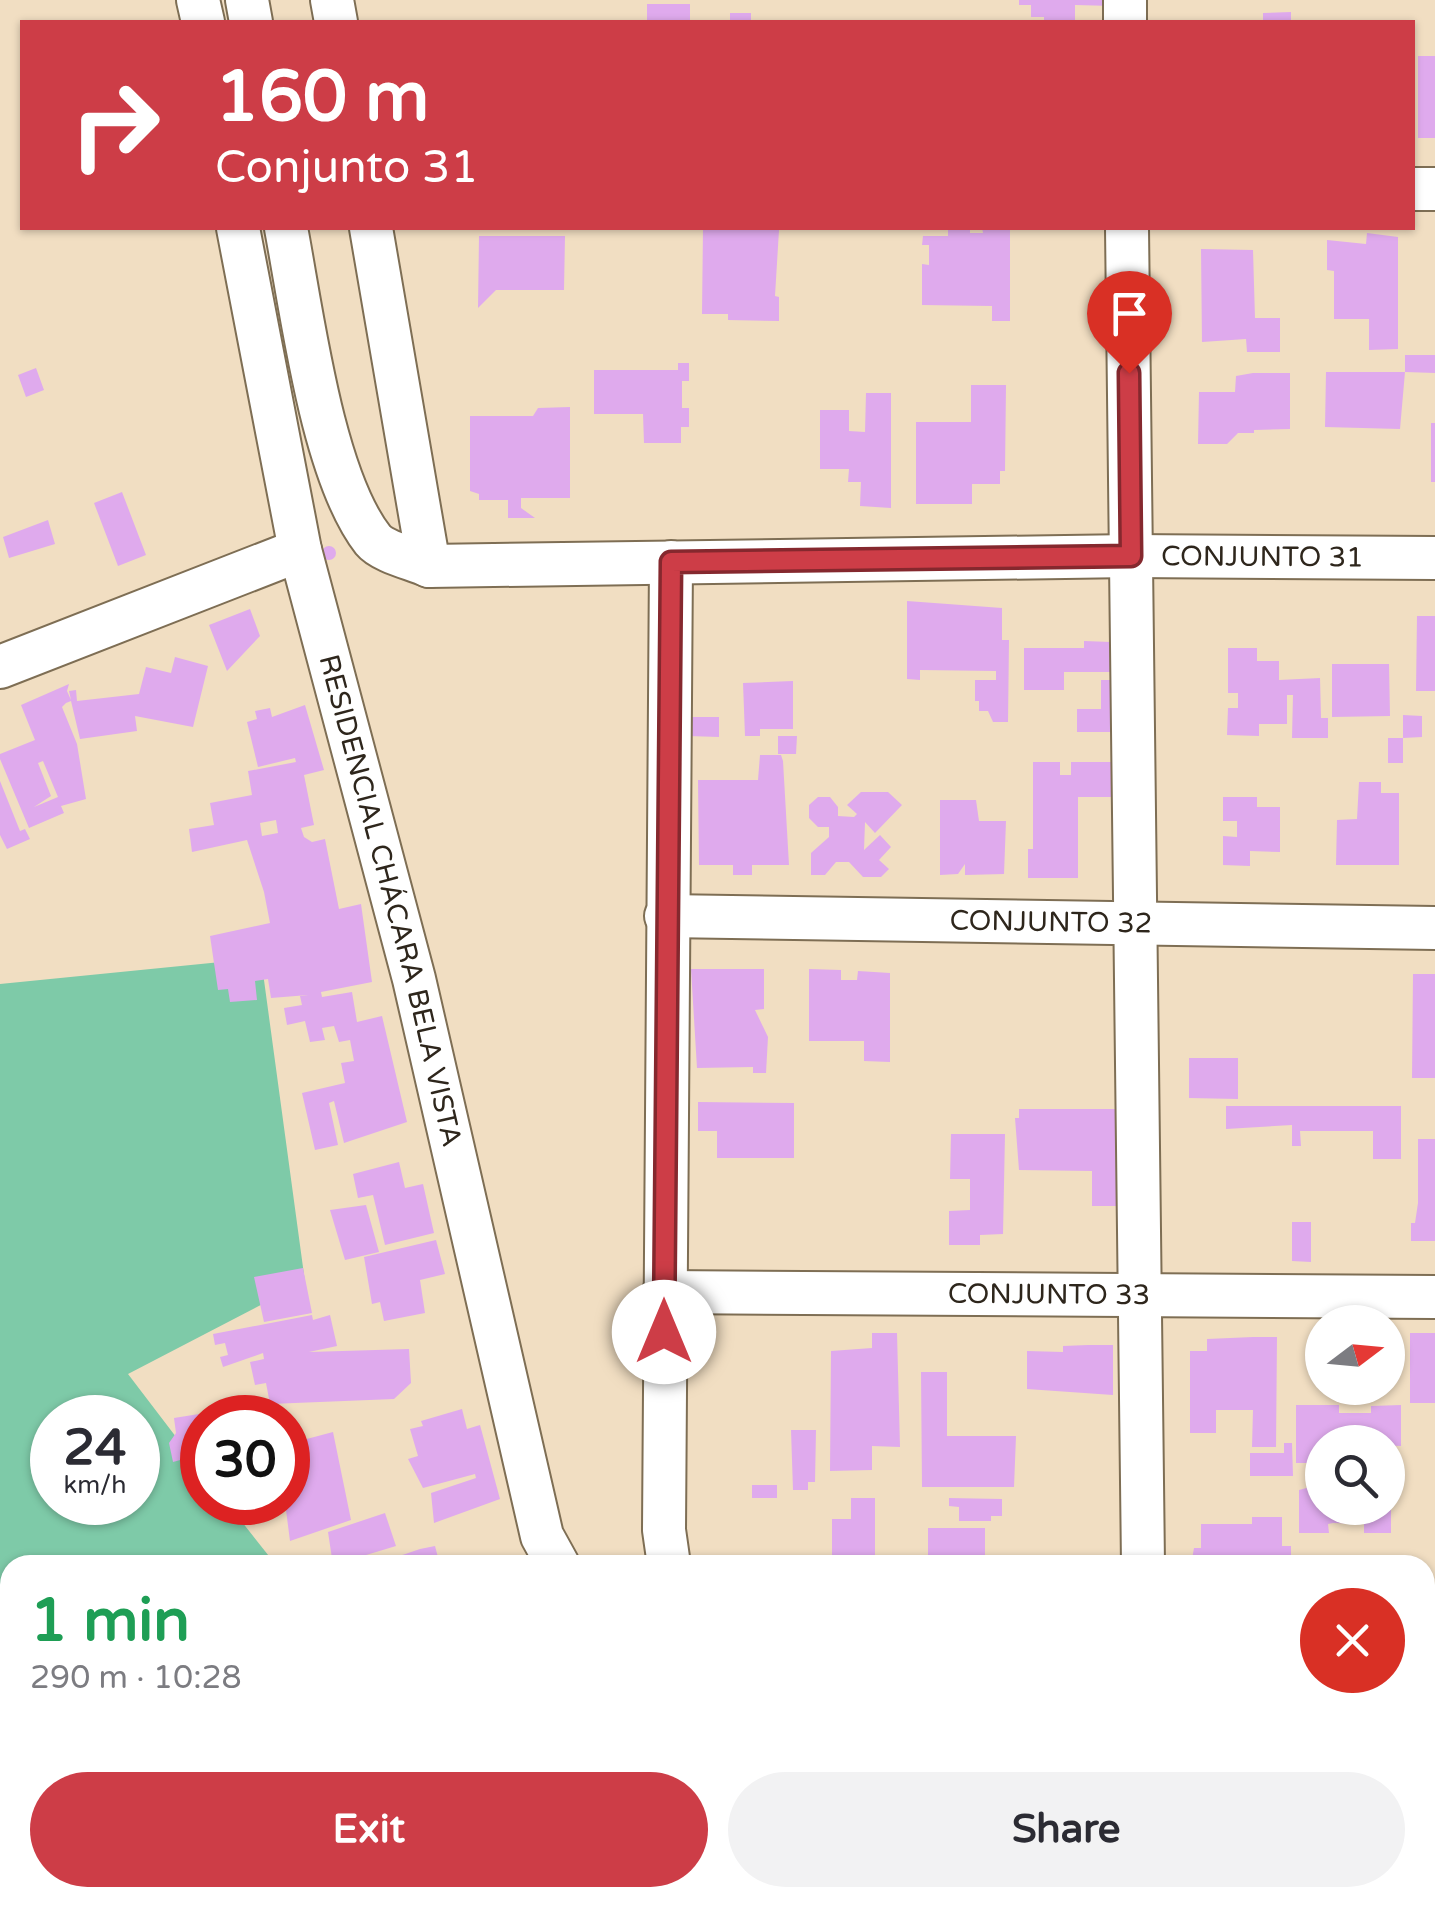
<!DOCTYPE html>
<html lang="en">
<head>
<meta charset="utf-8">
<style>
  body { margin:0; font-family:"Varela Round",sans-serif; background:#f2f2f3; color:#2b2b33; height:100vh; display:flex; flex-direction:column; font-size:38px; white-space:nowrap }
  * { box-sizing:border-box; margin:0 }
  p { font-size:32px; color:#7c7c81 }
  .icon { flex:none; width:55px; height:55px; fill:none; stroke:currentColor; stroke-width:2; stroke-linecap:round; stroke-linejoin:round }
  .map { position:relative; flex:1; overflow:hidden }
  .details { position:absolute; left:0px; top:1555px; width:1435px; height:352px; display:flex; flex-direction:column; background:#fff; border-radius:30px 30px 0 0; box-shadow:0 2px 8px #0004 }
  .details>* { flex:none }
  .hud { position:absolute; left:20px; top:20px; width:1395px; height:210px; border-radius:0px; box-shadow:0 2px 8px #0004; background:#cd3d47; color:#fff; overflow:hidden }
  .needle { width:65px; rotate:74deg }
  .buttons { position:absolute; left:1305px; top:1305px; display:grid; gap:20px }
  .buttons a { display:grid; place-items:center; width:100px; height:100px; border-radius:50%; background:#fff; box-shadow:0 2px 8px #0004; font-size:50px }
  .speed { position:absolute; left:30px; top:1395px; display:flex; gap:20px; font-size:50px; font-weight:700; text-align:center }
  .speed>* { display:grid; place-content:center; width:130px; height:130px; border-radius:50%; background:#fff; box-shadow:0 2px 8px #0004; line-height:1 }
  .speed small { font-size:25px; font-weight:400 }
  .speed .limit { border:15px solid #d22; background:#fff; color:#111 }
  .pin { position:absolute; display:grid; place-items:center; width:85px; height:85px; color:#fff; margin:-102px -42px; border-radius:50% 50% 50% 0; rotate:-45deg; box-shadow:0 0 10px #0007 }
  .pin .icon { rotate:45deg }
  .me { position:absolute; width:110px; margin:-55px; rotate:0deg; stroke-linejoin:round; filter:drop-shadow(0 0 8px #0008) }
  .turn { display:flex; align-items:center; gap:35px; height:210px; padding:0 30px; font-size:45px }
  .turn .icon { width:130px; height:130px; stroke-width:2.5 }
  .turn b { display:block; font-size:70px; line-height:85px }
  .round { display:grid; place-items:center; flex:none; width:105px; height:105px; border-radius:52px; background:#f2f2f3 }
  .head { display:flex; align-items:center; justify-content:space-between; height:170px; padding:0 30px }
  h1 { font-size:60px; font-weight:700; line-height:75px; color:#1e9e55 }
  .primary-button { display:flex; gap:20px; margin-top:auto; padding:20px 30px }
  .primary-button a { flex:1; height:115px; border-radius:60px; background:#cd3d47; color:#fff; font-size:40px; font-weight:700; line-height:115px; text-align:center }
  .primary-button a+a { background:#f2f2f3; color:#2b2b33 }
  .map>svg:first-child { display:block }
  .green { fill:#7ecaa8; fill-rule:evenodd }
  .building { fill:#dfaaed; fill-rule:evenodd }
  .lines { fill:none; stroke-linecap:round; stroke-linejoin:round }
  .minor-casing { stroke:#7e6e54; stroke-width:46 }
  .minor { stroke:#fff; stroke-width:42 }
  .route-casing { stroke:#85282e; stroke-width:25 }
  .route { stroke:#cd3d47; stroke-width:18 }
  .labels { text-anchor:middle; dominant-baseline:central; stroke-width:8; stroke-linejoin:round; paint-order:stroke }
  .street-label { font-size:28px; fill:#2e261c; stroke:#f1dec2 }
</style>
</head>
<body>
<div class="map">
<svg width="1435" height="1906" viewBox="0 0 1435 1906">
  <rect width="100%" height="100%" fill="#f1dec2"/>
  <path class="green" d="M261,958L305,1282L128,1374L202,1471V1502L227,1503L276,1565H10V1898H610L619,1906H0V984ZM52,1418H138V1502H52Z
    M747,1898H969L985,1906H741Z"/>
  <path class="building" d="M1019,0H1113V6L1075,5V22H1044V17H1031V5H1019Z
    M647,4H690V20L647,22Z
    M1291,12V22H1263V13Z
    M730,13H751V22H730Z
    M1418,56H1435V138H1418Z
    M703,228L779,230L775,296L779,297V321L728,320V314H702Z
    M948,228H970V233H983L982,228H1010V321H992V306L922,305V264L929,265V245H922L923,236H948Z
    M1367,233L1398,237V349L1369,350V319H1334V271L1327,270V240L1366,244Z
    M479,236H565L564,290H496L478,308Z
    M1201,249L1253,250L1255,318H1280V352H1247L1246,339L1202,342Z
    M1405,355H1435V373L1405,372Z
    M678,363H689V381H682V408H689V427H681V443H644L643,414H594V370H678Z
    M36,368L44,390L26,397L18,375Z
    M1326,372H1405L1400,429L1325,427Z
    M1253,373H1290V429L1254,430V433H1238L1227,444H1198L1199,392H1235L1236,376Z
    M971,385H1006L1005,471H1000V484H972V504H916V422H971Z
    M866,393H891V508L860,506L861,482H848L849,469H820V410H849V431L865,432Z
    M570,407V498H521V508L535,518H508V500H479V494L470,491V416H533L538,408Z
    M1431,423H1435V482H1431Z
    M122,492L146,555L118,566L94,503Z
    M48,520L55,544L9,558L3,537Z
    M322 553a7 7 0 1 1 14 0a7 7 0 1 1-14 0Z
    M907,601L1002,608V640H1009L1008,722H993L988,711H979V701H975V680H996V671L920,670V680L907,679Z
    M250,609L260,636L227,671L209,625Z
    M1417,616H1435V691H1416Z
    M1084,641L1111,642V672H1064V690H1024V648H1084Z
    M1228,648H1257V661H1279V680L1320,678L1321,718H1328V738H1292L1293,695H1287V724H1259V736L1227,735L1228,708H1238V693H1228Z
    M175,657L208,666L193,727L135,716L137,731L80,739L71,701L66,703L62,707L77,744L86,799L61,806L64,813L29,828L0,759V754L35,740L21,705L69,684L67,691L71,700L69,691L76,690L77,701L139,694L146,667L171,673ZM43,761L58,797L34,807L51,796L38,763Z
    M1332,664H1389L1390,716L1332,717Z
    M1101,680H1120V732H1077V709H1101Z
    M793,681V729H760V736H745L743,683Z
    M305,705L324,770L304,775L314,825L301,828L304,837L312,842L325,839L339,909L361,904L372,982L321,992L322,997L352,992L357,1022L382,1016L407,1122L344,1143L334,1101L329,1103L338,1145L315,1150L302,1093L345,1083L341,1063L354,1061L350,1040L339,1042L334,1026L322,1028L325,1040L310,1042L305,1021L287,1025L284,1008L302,1005L300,996L308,995L271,998L268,979L255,981L257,1000L230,1002L228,989L218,990L210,936L270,923L264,892L247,840L192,852L189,829L214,825L210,803L252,795L248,771L296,762L295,758L258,767L247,722L257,719L255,711L270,708L272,717ZM276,820L278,833L262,836L260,823Z
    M1403,715L1422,716V737L1403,738Z
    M688,717H719V737L688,736Z
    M778,736H797L796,754H778Z
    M1388,738H1403V763H1388Z
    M760,755H781L783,761L789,865H752V875H733V865H699L698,780H758Z
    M1033,762H1060V775H1071V762H1118V797H1078V878H1028V849H1033Z
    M0,781L20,831L25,829L30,839L7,849L0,835Z
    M1359,782H1381V793H1399V865H1336L1337,820L1357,819Z
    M861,792H888L902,805L875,833L865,822L864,850L880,835L891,847L879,860L889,869L881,877H863L849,862H836L825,875H811V853L829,837V827H818L809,818V805L818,797H830L838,807V816L854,817L857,814L847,805Z
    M1223,797H1257V807H1280V852L1250,851V866L1223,865V836L1237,837V821H1223Z
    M940,800H976L979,821H1006L1004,874L965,875V864L958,874L940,875Z
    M691,969H764V1009L755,1010L768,1037L766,1073H753V1067L697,1068Z
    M809,969L841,970V980H857L858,971L890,973V1062L864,1061V1041H809Z
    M1413,974H1435V1078H1412Z
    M1189,1058H1238V1099L1189,1098Z
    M698,1102L794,1103V1158H717V1131H698Z
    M1226,1106H1401V1159H1373V1131H1300L1301,1146H1292V1125L1226,1129Z
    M1019,1109H1120L1123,1206H1092V1171L1019,1170L1015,1118H1019Z
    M951,1134H1005L1003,1234L980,1235V1245H949V1211L970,1210V1179H950Z
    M1418,1139H1435V1241H1411V1223H1415L1418,1203Z
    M399,1162L405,1188L423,1184L434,1233L385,1245L373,1195L358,1198L353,1174Z
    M366,1205L379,1252L345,1260L330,1210Z
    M1292,1222H1311V1262L1292,1261Z
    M436,1240L445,1274L420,1280L425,1313L384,1321L380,1302L372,1304L364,1257Z
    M303,1268L312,1313L264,1322L254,1277Z
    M312,1315L313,1320L330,1315L337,1346L309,1352L409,1349L411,1383L394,1399L270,1404L266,1383L255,1385L250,1362L264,1359L263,1353L223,1367L220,1357L228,1355L225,1343L215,1345L213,1334Z
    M872,1333H897L900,1447L872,1446V1470L830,1471L831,1351L872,1348Z
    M1410,1333H1435V1403H1410Z
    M1253,1337H1277L1276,1447H1252L1253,1410H1216V1433H1190V1351H1207V1339Z
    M1088,1345H1113V1395L1027,1389V1351L1063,1352V1346Z
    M921,1372H947V1436H1016L1014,1487H922Z
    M1296,1405H1339V1413H1371V1406L1401,1405V1446L1322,1442L1319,1474V1463H1296Z
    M462,1409L467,1429L480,1425L500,1499L434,1523L431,1493L476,1478L475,1474L423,1488L408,1459L418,1456L410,1429L423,1426L421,1421Z
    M224,1410L226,1418H202V1454L173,1462L169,1443L176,1433L174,1418Z
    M791,1430H816L815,1482H808V1490H793Z
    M333,1432L351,1520L290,1541L285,1502L288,1444Z
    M1284,1443H1292L1293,1476H1250V1453H1284Z
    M1310,1476H1322V1508H1388V1487H1391V1533H1364V1524L1333,1523L1328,1524L1329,1533H1299V1490L1310,1487Z
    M752,1485H777V1498H752Z
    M851,1498H875V1560L832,1565V1519H851Z
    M949,1498L1002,1499V1516H991V1521H959V1507L949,1506Z
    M385,1513L396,1546L333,1565L328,1532Z
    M1252,1517H1282V1546H1291V1565H1191L1194,1548H1201V1524H1252Z
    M928,1528H985V1565H920V1560H928Z
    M435,1546L440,1565H373L420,1549Z
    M1435,1712V1745H1425V1713Z
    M651,1898H706L712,1902L709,1906H649L654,1900Z
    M1117,1898H1161L1166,1906H1122Z
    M1324,1898H1427L1435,1906H1324Z"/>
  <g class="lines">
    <g class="minor-casing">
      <g id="minor">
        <path d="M198,0L203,22"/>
        <path d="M247,0L251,22"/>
        <path d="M332,0L336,22"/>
        <path d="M1125,0V22"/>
        <path d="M1412,189H1435"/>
        <path id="s1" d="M238,228L300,550L414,979L542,1536L558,1565"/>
        <path id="s2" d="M286,228C302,312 322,475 373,540C383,552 414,559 429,566L1131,556L1435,558"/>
        <path d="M371,228L429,566"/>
        <path d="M1127,228L1143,1565"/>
        <path d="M0,667L300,550"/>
        <path id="s3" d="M666,916L1435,928"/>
        <path id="s4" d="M664,1292L1435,1297"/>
        <path d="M669,1565L664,1530L671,562"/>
        <path d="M1425,1671H1435"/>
        <path d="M1206,1898L1211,1906"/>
        <path d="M1262,1898L1266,1906"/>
      </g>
    </g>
    <use href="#minor" class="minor"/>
  </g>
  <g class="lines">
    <g class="route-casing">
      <path id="route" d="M664,1332L671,562L1131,556L1129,373"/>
    </g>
    <use href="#route" class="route"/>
  </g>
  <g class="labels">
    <g class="street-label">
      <text stroke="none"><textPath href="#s2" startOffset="1222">CONJUNTO 31</textPath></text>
      <text stroke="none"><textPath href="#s1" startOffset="690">RESIDENCIAL CHÁCARA BELA VISTA</textPath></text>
      <text stroke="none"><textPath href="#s3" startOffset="385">CONJUNTO 32</textPath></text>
      <text stroke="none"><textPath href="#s4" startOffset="385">CONJUNTO 33</textPath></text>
    </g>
  </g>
</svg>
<div class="buttons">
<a><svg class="needle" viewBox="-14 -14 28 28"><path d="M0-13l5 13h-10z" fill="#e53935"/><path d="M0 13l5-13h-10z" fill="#7c7c81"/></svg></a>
<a><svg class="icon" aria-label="search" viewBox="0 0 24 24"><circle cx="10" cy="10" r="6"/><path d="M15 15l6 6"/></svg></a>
</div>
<div class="speed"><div>24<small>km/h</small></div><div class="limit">30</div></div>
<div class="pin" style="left:1129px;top:373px;background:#d93025"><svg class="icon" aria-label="arrive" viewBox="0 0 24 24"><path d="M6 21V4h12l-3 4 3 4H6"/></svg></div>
<svg class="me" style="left:664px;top:1332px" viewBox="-20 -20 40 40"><circle r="19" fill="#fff"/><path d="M0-13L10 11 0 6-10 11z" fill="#cd3d47"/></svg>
<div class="hud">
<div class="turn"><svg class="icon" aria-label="right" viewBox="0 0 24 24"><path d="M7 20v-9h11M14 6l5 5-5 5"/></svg><div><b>160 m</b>Conjunto 31</div></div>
</div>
<section class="details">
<div class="head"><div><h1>1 min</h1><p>290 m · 10:28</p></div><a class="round" style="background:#d93025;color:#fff"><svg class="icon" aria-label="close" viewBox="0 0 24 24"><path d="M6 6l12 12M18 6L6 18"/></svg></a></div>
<div class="primary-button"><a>Exit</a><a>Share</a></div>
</section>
</div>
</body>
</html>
